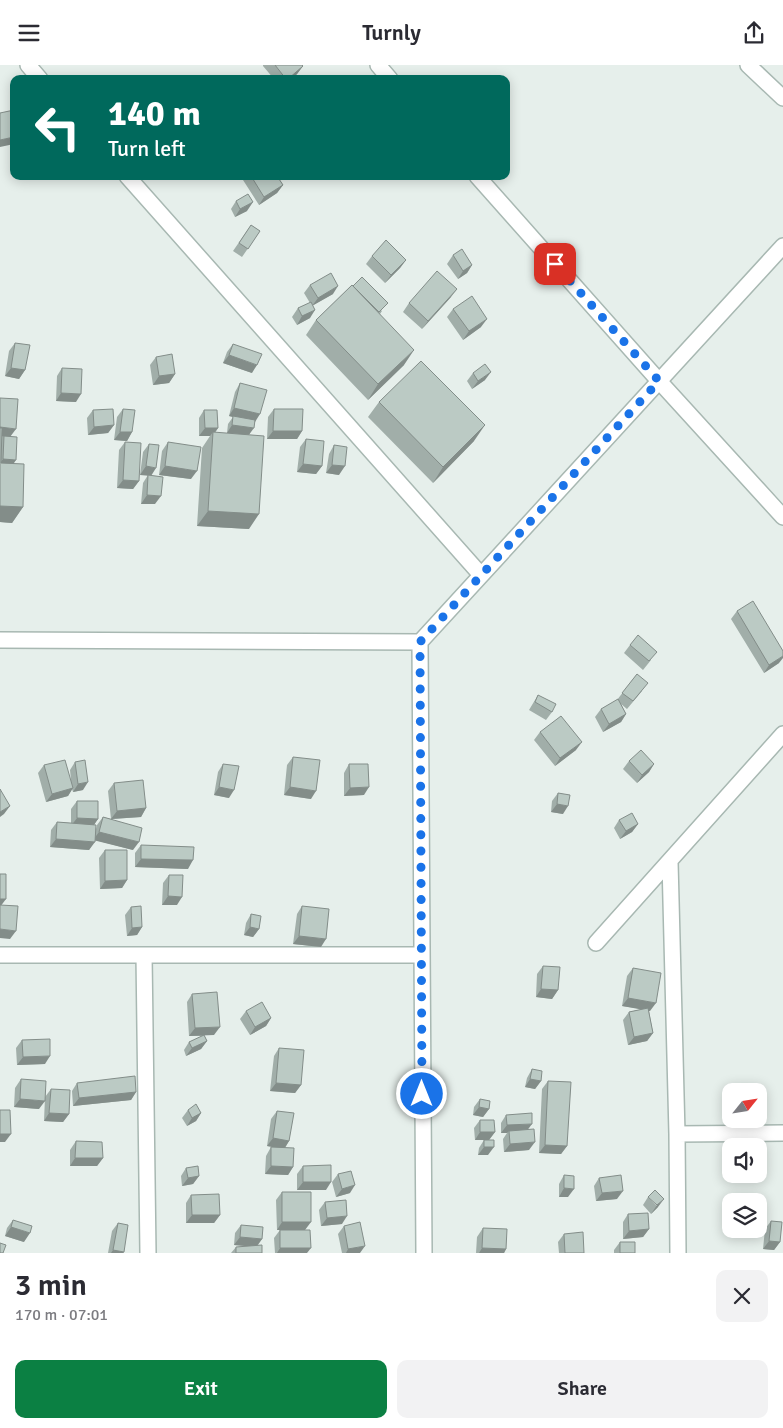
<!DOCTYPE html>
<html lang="en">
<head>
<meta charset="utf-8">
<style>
  body { margin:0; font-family:Signika,sans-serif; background:#f2f2f3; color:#2b2b33; height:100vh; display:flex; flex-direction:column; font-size:19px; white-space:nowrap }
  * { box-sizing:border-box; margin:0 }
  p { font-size:16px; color:#7c7c81 }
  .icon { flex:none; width:28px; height:28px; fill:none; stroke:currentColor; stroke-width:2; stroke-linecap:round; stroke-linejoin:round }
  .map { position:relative; height:1188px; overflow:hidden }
  .drawer { display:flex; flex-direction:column; background:#fff; flex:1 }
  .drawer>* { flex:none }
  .top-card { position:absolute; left:10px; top:10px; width:500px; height:105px; border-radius:10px; box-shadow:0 2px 12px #0003; background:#00695c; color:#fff; overflow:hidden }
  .needle { width:32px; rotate:60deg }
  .controls { position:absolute; left:722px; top:1018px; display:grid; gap:10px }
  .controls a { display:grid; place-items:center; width:45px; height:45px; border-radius:10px; background:#fff; box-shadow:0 2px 12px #0003; font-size:25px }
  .pin { position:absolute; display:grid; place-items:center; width:42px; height:42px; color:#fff; margin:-21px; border-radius:10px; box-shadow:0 2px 8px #0006 }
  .me { position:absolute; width:55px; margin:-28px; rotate:0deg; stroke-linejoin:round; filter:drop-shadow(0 0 4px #0008) }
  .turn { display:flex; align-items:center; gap:18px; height:105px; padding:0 15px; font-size:22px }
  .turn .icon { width:65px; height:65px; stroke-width:2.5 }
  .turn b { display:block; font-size:35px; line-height:42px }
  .round { display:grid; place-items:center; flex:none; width:52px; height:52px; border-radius:10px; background:#f2f2f3 }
  .head { display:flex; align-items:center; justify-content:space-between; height:85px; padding:0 15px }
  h1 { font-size:30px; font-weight:600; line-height:38px }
  .primary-button { display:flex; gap:10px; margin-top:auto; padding:10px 15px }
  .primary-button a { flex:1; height:58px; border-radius:10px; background:#0b8043; color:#fff; font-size:20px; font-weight:600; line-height:58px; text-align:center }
  .primary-button a+a { background:#f2f2f3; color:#2b2b33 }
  header { display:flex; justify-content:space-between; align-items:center; height:65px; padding:0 15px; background:#fff; font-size:22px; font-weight:600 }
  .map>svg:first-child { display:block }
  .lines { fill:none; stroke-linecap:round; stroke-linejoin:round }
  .minor-casing { stroke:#a8b8b2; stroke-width:18 }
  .minor { stroke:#fff; stroke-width:15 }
  .wall { fill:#a1aea9 }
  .shaded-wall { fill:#838d89 }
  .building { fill:#bbcac4; stroke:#838d89 }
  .route { stroke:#1a73e8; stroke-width:9; stroke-dasharray:0 16.2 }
</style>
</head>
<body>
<header><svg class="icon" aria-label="menu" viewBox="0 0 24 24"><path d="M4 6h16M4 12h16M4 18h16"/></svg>Turnly<svg class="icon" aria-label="share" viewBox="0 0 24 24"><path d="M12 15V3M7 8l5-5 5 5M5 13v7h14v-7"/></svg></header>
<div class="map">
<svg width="783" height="1188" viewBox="0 0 783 1188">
  <rect width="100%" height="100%" fill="#e6efeb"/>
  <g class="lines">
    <g class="minor-casing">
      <path id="minor" d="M28,0L40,14
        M378,0L390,14
        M748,0L783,33
        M127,111L481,510
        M477,111L659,316L783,452
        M0,575L420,577
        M670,797L677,1069L678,1188
        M596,878L783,669
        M0,890H422
        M144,890L148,1188
        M677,1069L783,1068
        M424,1188L420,577L783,181"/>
    </g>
    <use href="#minor" class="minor"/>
  </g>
  <path class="wall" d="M263,0H302L303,1L297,9L292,14H274L263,1Z
    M246,111H277L283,120L277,128L259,140L243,115Z
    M236,136L247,146L235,152L231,144Z
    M251,160L260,166L242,192L233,186Z
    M453,190L472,200L467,208L458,214L447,199Z
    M372,191L406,195L400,203L385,218L366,199Z
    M310,220L333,229L313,240L310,253L297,260L292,252L298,243L310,238L304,228Z
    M352,220L382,246L380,249L404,300L368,335L306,270L316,255Z
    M451,232L422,264L403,247L409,238Z
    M453,244L481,262L463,275L447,252Z
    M15,278L25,305L19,314L5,311L9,286Z
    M233,279L252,308L223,298L227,287Z
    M156,292L175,309L169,318L153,320L150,300Z
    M62,303L76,337L56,336L57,311Z
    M473,308L485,315L472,324L467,316Z
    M240,318L255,357L249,370V464L197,461L202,383L210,371H199V353L204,345L218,363L215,368L232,369L227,368L228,359L233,352L229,351L235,327Z
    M0,333L10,372L14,399L23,442L12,458L0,457Z
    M379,337L474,376L433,418L368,352Z
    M123,344L132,367L127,376L114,375L117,352Z
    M274,344L302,366L297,374H267L268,352Z
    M93,345L114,360L108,368L88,370L87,353Z
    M306,374L322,401L316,409L297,407L300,382Z
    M125,377L139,416L133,424L117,423L119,385Z
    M168,377L191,414L159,410L162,386Z
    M149,379L151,410L155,439H141L143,418L148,410H140L143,387Z
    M334,380L339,410L326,408L329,389Z
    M737,546L779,598L764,608L731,554Z
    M630,580L651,595L643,605L624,588Z
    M637,609L642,626L627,644L621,639L626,649L621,657L603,667L595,652L601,644L617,635Z
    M538,630L552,647L546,655L529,645Z
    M540,667L576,685L555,701L534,675Z
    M293,692L311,734L284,730L287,700Z
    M629,696L654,699L649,707L637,718L623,704Z
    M75,697L83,725L73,727L72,724L68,731L46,737L38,708L44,700L71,715L70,705Z
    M223,699L229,733L214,730L218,707Z
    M349,699L364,730L344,731V708Z
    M114,718L146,743L141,752L112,754L133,785L95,775L89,785L50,782L51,765L57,757L71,758V744L77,736L98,754L94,759L96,764L97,760L103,752L111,754L108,726Z
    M558,728L563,749L551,747L552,736Z
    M619,755L638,759L632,767L620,774L614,763Z
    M141,780L188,804L135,802V788Z
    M105,785L127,815L122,823L100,824L99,793Z
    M169,810L177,840H162L163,818Z
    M302,841L321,882L293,879L297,849Z
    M131,842L142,862L137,870L127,871L125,850Z
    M251,849L259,864L253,872L244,870L246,858Z
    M543,901L558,925L552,934L536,932L537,909Z
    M633,903L650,946H649L653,968L647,976L628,980L623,955L629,947L642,944L622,941L627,911Z
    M192,929L214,970H204L207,976L201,984L186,991L184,985L189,977L203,971H189L187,937Z
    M246,946L271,953L266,961L250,970L240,954Z
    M22,975L45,999L17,1000L16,983Z
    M279,983L301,1020L295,1028L270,1026L274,991Z
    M532,1004L541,1016L535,1024L525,1022L527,1013Z
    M21,1014L39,1044L14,1042L15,1023Z
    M548,1016L567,1081L561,1089L539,1088L542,1024Z
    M77,1018L136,1027L131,1035L73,1041L72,1026Z
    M51,1024L69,1049L63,1057L44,1056L45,1032Z
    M480,1034L489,1044L483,1052L473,1050L474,1042Z
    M188,1045L201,1048L196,1056L187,1061L182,1053Z
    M277,1046L289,1076L285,1083L293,1102L288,1110L265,1109L266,1091L271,1082H273L267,1081L271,1054Z
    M506,1050L528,1064L529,1085L504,1087L503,1074L507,1068H501V1058Z
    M480,1055L495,1067L489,1075L488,1090H478L479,1083L484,1075H475L474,1063Z
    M76,1076L103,1093L97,1101H70V1085Z
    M303,1101L326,1125H297V1109Z
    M186,1103L199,1111L193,1119L182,1121L181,1111Z
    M338,1109L350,1128L336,1132L332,1117Z
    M564,1110L568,1132H559V1119Z
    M599,1113L617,1134L596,1136L594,1121Z
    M282,1127L305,1165L307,1188H275L274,1173L280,1165H277L276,1135Z
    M191,1130L220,1150L214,1158H186V1138Z
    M648,1132L658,1142L651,1149L643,1140Z
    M325,1137L342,1159L321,1161L319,1145Z
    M628,1149L649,1164L643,1172L623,1174V1157Z
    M13,1155L24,1177L5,1171L7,1163Z
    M771,1156L780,1177L774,1185L763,1184L765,1164Z
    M118,1158L124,1187L123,1188H108L112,1166Z
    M241,1160L262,1174L258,1180L262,1188H231L236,1182L247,1181L234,1180L235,1168Z
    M344,1161L360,1188H342L338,1169Z
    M483,1163L506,1184L504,1188H476L477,1172Z
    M564,1169L584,1188H559L558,1177Z
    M620,1177L635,1188H614V1185Z"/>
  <path class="shaded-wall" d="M303,1L297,9L292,14H288Z
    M14,72V79L0,82V75Z
    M283,120L277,128L259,140L264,132Z
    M253,137L247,146L235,152L240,144Z
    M406,195L400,203L385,218L391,210Z
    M472,200L467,208L458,214L463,206Z
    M338,221L333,229L312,241L318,233Z
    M457,224L451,232L422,264L428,256Z
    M315,245L310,253L297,260L302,251Z
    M487,254L481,262L463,275L469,266Z
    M414,285L404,300L368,335L378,319Z
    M229,290L257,300L252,308L223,298Z
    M11,303L25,305L19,314L5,311Z
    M491,307L485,315L472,324L478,316Z
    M175,309L169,318L153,320L159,311Z
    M61,328L81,329L76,337L56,336Z
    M234,343L260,349L255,357L229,351Z
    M114,360L108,368L88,370L94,362Z
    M232,360L254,363L248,371L227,368Z
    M485,360L474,376L433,418L443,402Z
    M0,362L16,364L10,372L0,371Z
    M205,363H218L212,371L213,367L210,371H199Z
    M273,366H302L297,374H267Z
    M120,367H132L127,376L114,375Z
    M3,394L16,395L10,404L0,398Z
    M303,399L322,401L316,409L297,407Z
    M332,400L345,401L339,410L326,408Z
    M146,401L156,403L151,411L140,410Z
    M165,401L197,406L191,414L159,410Z
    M123,415L139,416L133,424L117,423Z
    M147,430L161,431L155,439H141Z
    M0,441L23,442L12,458L0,457Z
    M208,446L259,449L249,464L197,461Z
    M783,591V593L779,598L764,608L769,600Z
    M626,649L621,657L603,667L609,659Z
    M582,677L576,685L555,701L560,693Z
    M654,699L649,707L637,718L642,710Z
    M88,717L83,725L73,727L78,719Z
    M219,722L234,725L229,733L214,730Z
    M290,722L316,726L311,734L284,730Z
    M369,722L364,730L344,731L350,723Z
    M73,723L68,731L46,737L52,729Z
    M557,739L568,741L563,749L551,747Z
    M10,741L4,749L0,752V747Z
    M146,743L141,752L111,754L117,746Z
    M77,753L98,754L92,763L71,761Z
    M638,759L632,767L620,774L626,766Z
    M99,767L139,777L133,785L93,775Z
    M56,774L95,777L89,785L50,782Z
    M141,794L193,795L188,804L135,802Z
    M127,815L122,823L100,824L105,816Z
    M168,831L182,832L177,840H162Z
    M0,834H6L0,842Z
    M142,862L137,870L127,871L132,863Z
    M250,862L259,864L253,872L244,870Z
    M0,864L16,866L10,874L0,873Z
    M299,871L326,874L321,882L293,879Z
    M541,924L558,925L552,934L536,932Z
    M628,933L656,938L650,946L622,941Z
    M271,953L266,961L250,970L255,962Z
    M220,962L214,970L189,971L195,963Z
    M653,968L647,976L628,980L634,972Z
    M207,976L201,984L186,991L192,983Z
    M50,991L45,999L17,1000L23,992Z
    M530,1014L541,1016L535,1024L525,1022Z
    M276,1018L301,1020L295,1028L270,1026Z
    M136,1027L131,1035L73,1041L79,1033Z
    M20,1034L45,1036L39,1044L14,1042Z
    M479,1042L489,1044L483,1052L473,1050Z
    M49,1048L69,1049L63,1057L44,1056Z
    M201,1048L196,1056L187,1061L192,1053Z
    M532,1059L526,1067L509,1066L507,1068H501L507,1060Z
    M480,1067H495L489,1075H475Z
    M0,1069H11L5,1077H0Z
    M273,1073L289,1076L284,1084L267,1081Z
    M535,1077L529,1085L504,1087L510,1079Z
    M545,1080L567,1081L561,1089L539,1088Z
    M484,1082H494L488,1090H478Z
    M75,1093H103L97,1101H70Z
    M271,1101L293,1102L288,1110L265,1109Z
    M199,1111L193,1119L182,1121L188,1113Z
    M303,1117H331L326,1125H297Z
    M355,1120L350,1128L336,1132L342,1124Z
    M564,1123L574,1124L568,1132H559Z
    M623,1126L617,1134L596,1136L602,1128Z
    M664,1134L658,1142L651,1149L657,1140Z
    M192,1150H220L214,1158H186Z
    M347,1151L342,1159L321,1161L327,1153Z
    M282,1157H311L305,1165H277Z
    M11,1162L30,1168L24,1177L5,1171Z
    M649,1164L643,1172L623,1174L629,1166Z
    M240,1172L262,1174L256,1182L234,1180Z
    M769,1176L780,1177L774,1185L763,1184Z
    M365,1181L360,1188H346L348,1184Z
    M280,1183H311L307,1188H277Z
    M482,1183L506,1184L504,1188H479Z
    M113,1185L124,1187L123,1188H111Z"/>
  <path class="building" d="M275,0H302L303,1L288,14H286Z
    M14,45V72L0,75V48Z
    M251,111H277L283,120L264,132Z
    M248,129L253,137L240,144L236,136Z
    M251,160L260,166L248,184L239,178Z
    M386,175L406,195L391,210L372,191Z
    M462,184L472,200L463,206L453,190Z
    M437,206L457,224L428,256L409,238Z
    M331,208L338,221L318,233L310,220Z
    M362,212L388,238L379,247L353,221Z
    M352,220L414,285L378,319L316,255Z
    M472,231L487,254L469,266L453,244Z
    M311,237L315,245L302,251L298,243Z
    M15,278L30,280L25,305L11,303Z
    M233,279L262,289L257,300L229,290Z
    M172,289L175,309L159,311L156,292Z
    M421,296L485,360L443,402L379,337Z
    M485,299L491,307L478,316L473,308Z
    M62,303L82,304L81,329L61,328Z
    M240,318L267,325L260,349L234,343Z
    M0,333L18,334L16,364L0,362Z
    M113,344L114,360L94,362L93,345Z
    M123,344L135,345L132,367H120Z
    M274,344H303L302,366H273Z
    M204,345H217L218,363H205Z
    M233,351L255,355L254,363L232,360Z
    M0,363H2L1,398L24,399L23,442L0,441Z
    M213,367L264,371L259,449L208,446Z
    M4,371L17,372L16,395L3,394Z
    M306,374L324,376L322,401L303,399Z
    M125,377L141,378L139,416L123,415Z
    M168,377L201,382L197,406L165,401Z
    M149,379L159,380L156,403L146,401Z
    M334,380L347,382L345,401L332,400Z
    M148,410L163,412L161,431L147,430Z
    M753,536L783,586V591L769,600L737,546Z
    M638,570L657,587L649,596L630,580Z
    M637,609L648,618L633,636L622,628Z
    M538,630L556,639L552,647L535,637Z
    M618,634L626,649L609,659L601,644Z
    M561,651L582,677L560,693L540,667Z
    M641,685L654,699L642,710L629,696Z
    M293,692L320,695L316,726L290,722Z
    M65,695L73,723L52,729L44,700Z
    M85,695L88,717L78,719L75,697Z
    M223,699L239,701L234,725L219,722Z
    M349,699H368L369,722L350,723Z
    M143,715L146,743L117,746L114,718Z
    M0,724L10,741L0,747Z
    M558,728L570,730L568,741L557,739Z
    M77,736H98V754L77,753Z
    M632,748L638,759L626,766L619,755Z
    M103,752L142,763L139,777L99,767Z
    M57,757L96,760L95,777L56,774Z
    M141,780L194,782L193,795L141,794Z
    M105,785H127V815L105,816Z
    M0,809H6V834H0Z
    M169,810H183L182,832L168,831Z
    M0,840L18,841L16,866L0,864Z
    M141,841L142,862L132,863L131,842Z
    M302,841L329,844L326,874L299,871Z
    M251,849L261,851L259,864L250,862Z
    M543,901L560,902L558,925L541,924Z
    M633,903L661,908L656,938L628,933Z
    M217,927L220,962L195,963L192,929Z
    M262,937L271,953L255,962L246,946Z
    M648,943L653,968L634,972L629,947Z
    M204,970L207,976L192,983L189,977Z
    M50,974V991L23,992L22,975Z
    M279,983L304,985L301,1020L276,1018Z
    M532,1004L542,1006L541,1016L530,1014Z
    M135,1011L136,1027L79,1033L77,1018Z
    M21,1014L46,1016L45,1036L20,1034Z
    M548,1016L571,1017L567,1081L545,1080Z
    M51,1024L70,1025L69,1049L49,1048Z
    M480,1034L490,1036L489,1044L479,1042Z
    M196,1039L201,1048L192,1053L188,1045Z
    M0,1045H10L11,1069H0Z
    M277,1046L294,1048L289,1076L273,1073Z
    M532,1048V1059L507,1060L506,1050Z
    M480,1055H494L495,1067H480Z
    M534,1064L535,1077L510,1079L509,1066Z
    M484,1075H494V1082H484Z
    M76,1076L102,1077L103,1093H75Z
    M271,1082L294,1083L293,1102L271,1101Z
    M331,1100V1117H303V1101Z
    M198,1101L199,1111L188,1113L186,1103Z
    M351,1106L355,1120L342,1124L338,1109Z
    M564,1110L574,1111V1124L564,1123Z
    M621,1110L623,1126L602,1128L599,1113Z
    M655,1125L664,1134L657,1140L648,1132Z
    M282,1127H311V1157H282Z
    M219,1129L220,1150H192L191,1130Z
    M346,1135L347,1151L327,1153L325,1137Z
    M648,1148L649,1164L629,1166L628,1149Z
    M13,1155L32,1161L30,1168L11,1162Z
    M771,1156L782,1157L780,1177L769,1176Z
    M360,1157L365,1181L348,1184L344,1161Z
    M118,1158L128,1160L124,1187L113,1185Z
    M241,1160L263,1162L262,1174L240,1172Z
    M483,1163L507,1164L506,1184L482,1183Z
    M280,1165H310L311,1183H280Z
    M583,1167L584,1188H565L564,1169Z
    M620,1177H635V1188H620Z
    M0,1178L6,1180L3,1188H0Z
    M262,1180V1188H236V1182Z"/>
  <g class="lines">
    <path class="route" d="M422,1029L420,577L659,316L555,199"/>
  </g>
</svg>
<div class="controls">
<a><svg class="needle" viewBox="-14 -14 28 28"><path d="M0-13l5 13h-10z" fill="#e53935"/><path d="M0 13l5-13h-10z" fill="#7c7c81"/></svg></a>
<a><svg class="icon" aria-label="sound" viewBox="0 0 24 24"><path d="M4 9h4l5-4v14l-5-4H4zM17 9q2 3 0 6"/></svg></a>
<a><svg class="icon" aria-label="layers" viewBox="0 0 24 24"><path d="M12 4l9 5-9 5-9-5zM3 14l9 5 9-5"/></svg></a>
</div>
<div class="pin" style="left:555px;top:199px;background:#d93025"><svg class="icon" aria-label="arrive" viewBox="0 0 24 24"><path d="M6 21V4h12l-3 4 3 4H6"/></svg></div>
<svg class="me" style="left:422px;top:1029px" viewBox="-20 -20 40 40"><circle r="17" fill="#1a73e8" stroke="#fff" stroke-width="3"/><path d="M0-11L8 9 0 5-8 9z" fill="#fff"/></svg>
<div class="top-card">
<div class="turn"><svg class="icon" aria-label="left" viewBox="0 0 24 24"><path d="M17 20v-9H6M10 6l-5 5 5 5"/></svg><div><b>140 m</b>Turn left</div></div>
</div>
</div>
<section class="drawer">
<div class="head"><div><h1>3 min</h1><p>170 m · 07:01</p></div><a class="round"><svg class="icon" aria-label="close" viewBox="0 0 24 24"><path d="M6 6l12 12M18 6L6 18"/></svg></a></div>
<div class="primary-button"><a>Exit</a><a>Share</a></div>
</section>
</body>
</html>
